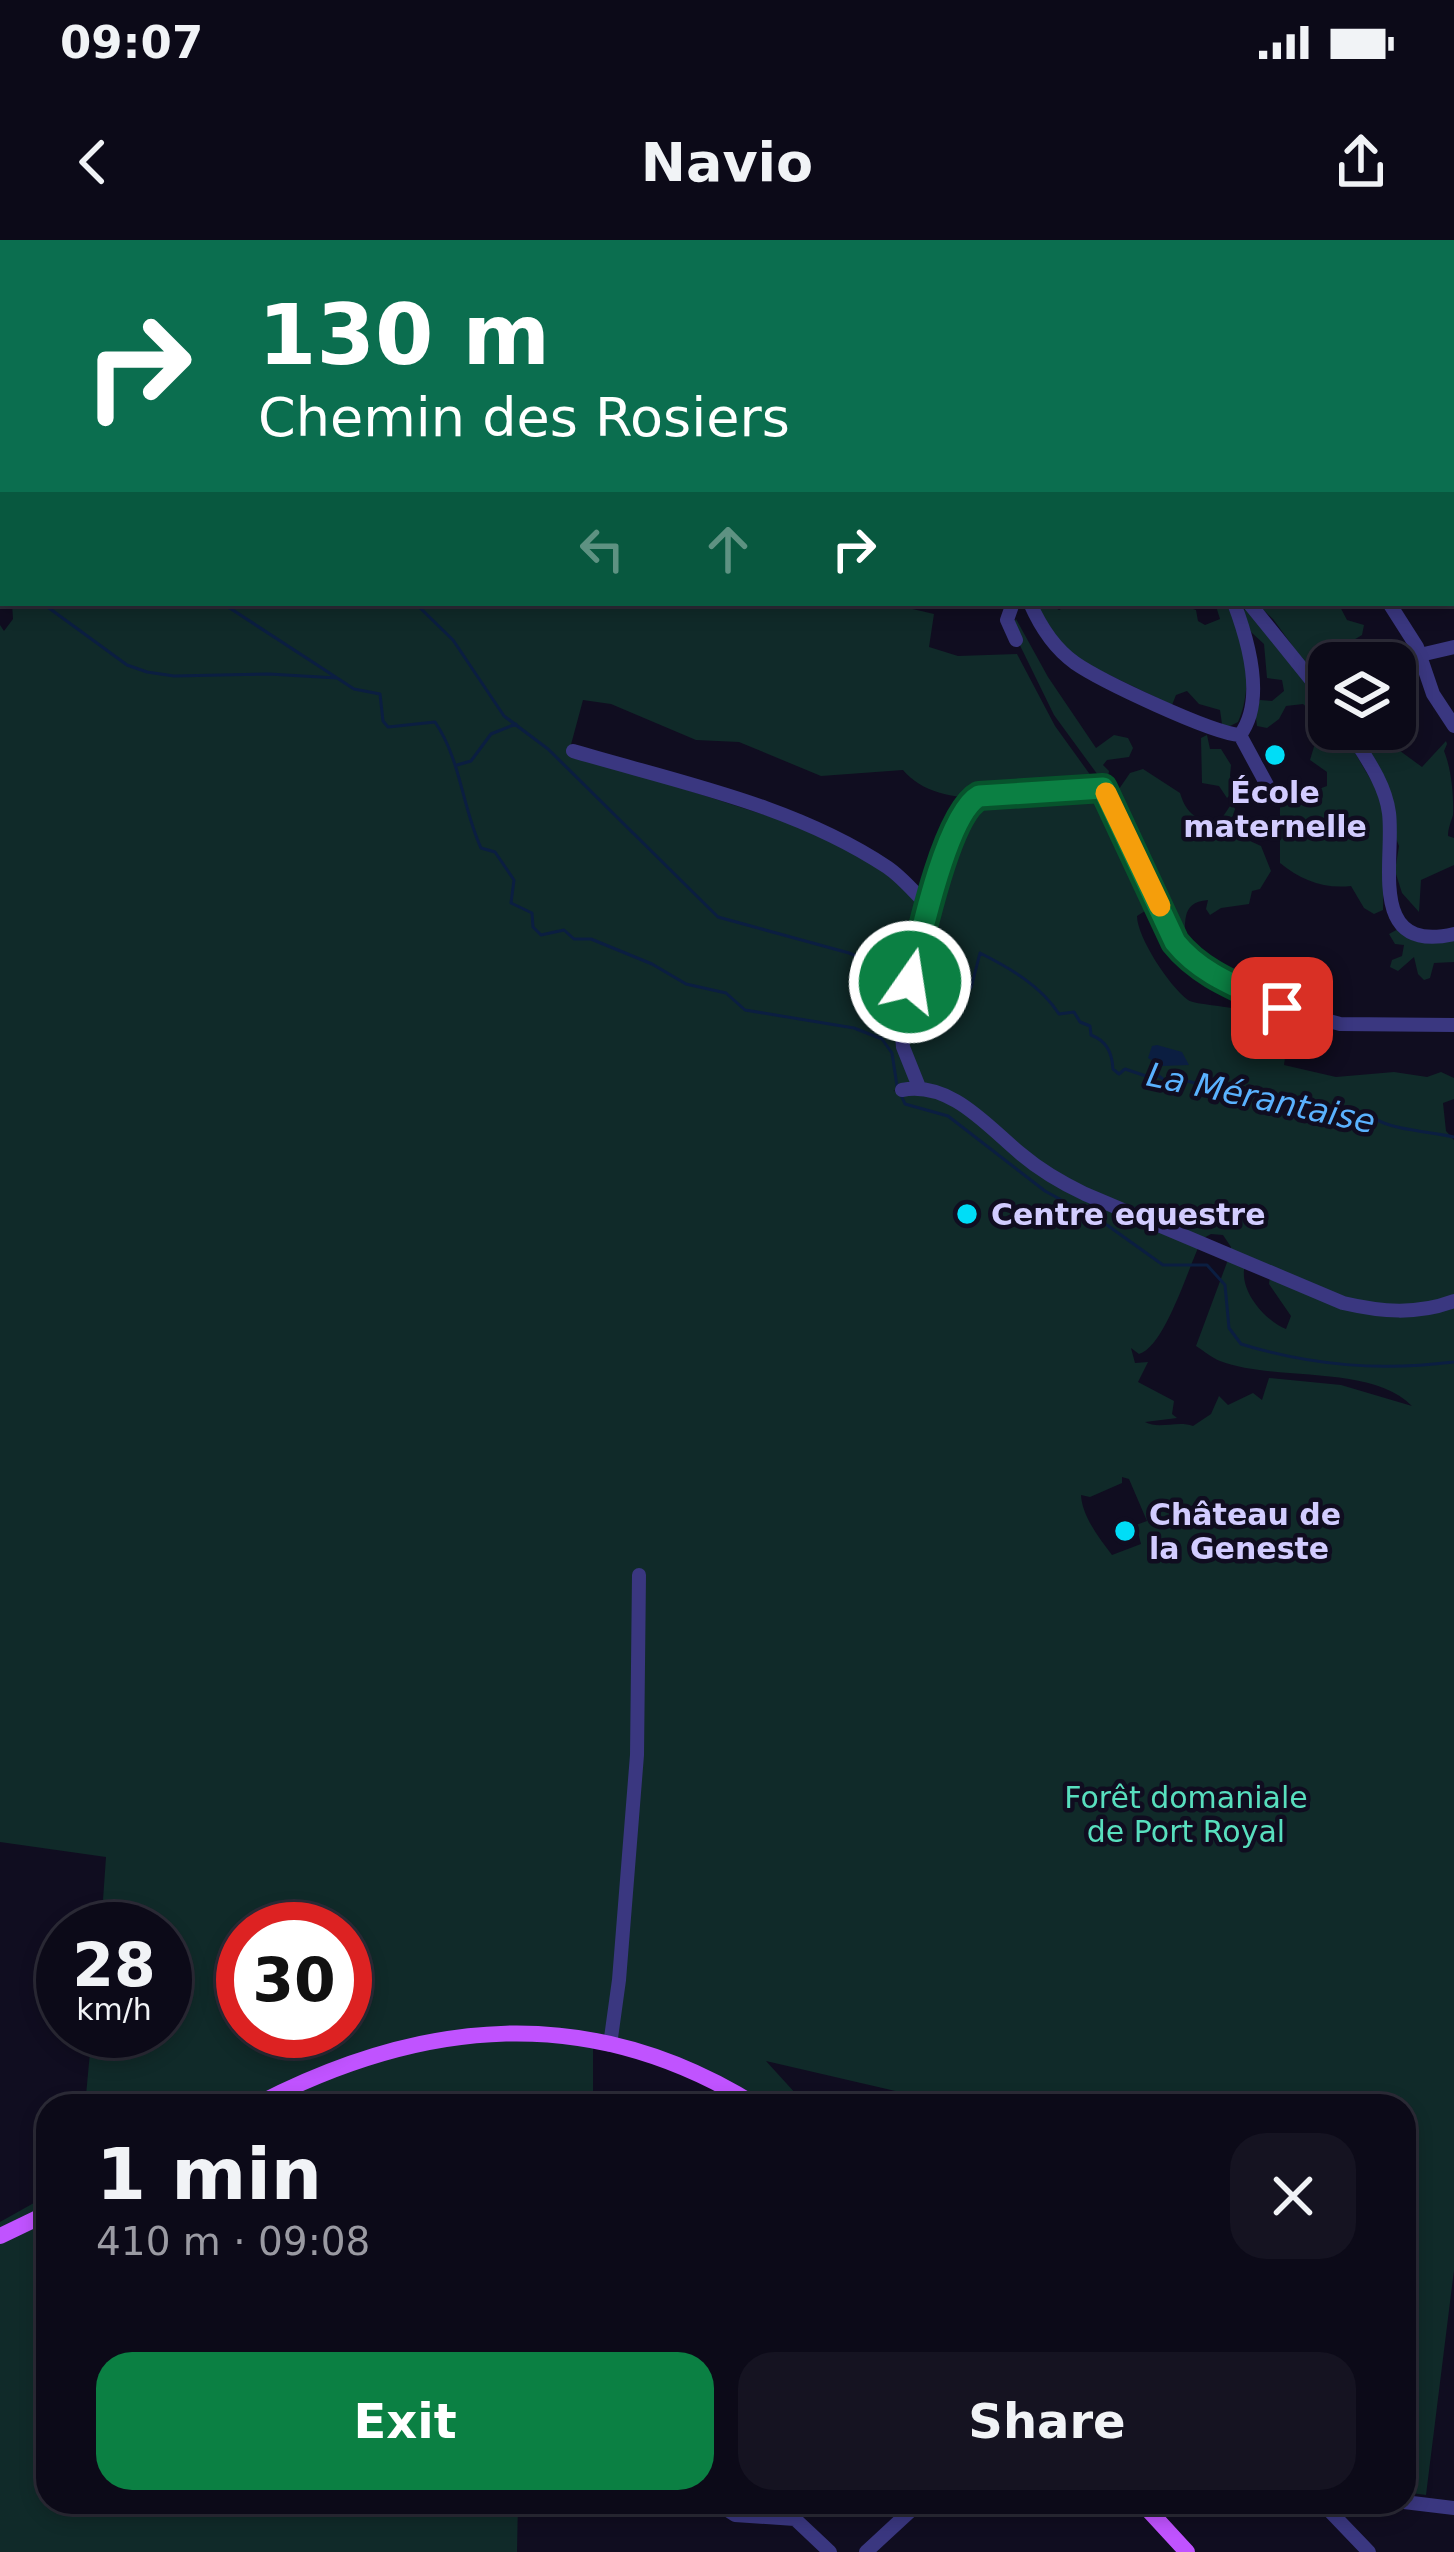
<!DOCTYPE html>
<html lang="en">
<head>
<meta charset="utf-8">
<style>
  body { margin:0; font-family:"DejaVu Sans",sans-serif; background:#151321; color:#f1f3f6; height:100vh; display:flex; flex-direction:column; font-size:45px; white-space:nowrap }
  * { box-sizing:border-box; margin:0 }
  p { font-size:39px; color:#9a9aa2 }
  .icon { flex:none; width:66px; height:66px; fill:none; stroke:currentColor; stroke-width:2; stroke-linecap:round; stroke-linejoin:round }
  .map { position:relative; flex:1; overflow:hidden }
  .drawer { position:absolute; left:36px; top:1854px; width:1380px; height:420px; display:flex; flex-direction:column; background:#0c0a18; border-radius:36px; box-shadow:0 6px 18px #0003,0 0 0 3px #2c2b37 }
  .drawer>* { flex:none }
  .hud { position:absolute; left:0px; top:0px; width:1455px; height:366px; box-shadow:0 6px 18px #0003,0 0 0 3px #2c2b37; background:#0b6e4f; color:#fff; overflow:hidden }
  .fabs { position:absolute; left:1308px; top:402px; display:grid; gap:24px }
  .fabs a { display:grid; place-items:center; width:108px; height:108px; border-radius:24px; background:#0c0a18; box-shadow:0 6px 18px #0003,0 0 0 3px #2c2b37; font-size:60px }
  .speed { position:absolute; left:36px; top:1662px; display:flex; gap:24px; font-size:60px; font-weight:700; text-align:center }
  .speed>* { display:grid; place-content:center; width:156px; height:156px; border-radius:50%; background:#0c0a18; box-shadow:0 6px 18px #0003,0 0 0 3px #2c2b37; line-height:1 }
  .speed small { font-size:30px; font-weight:400 }
  .speed .limit { border:18px solid #d22; background:#fff; color:#111 }
  .pin { position:absolute; display:grid; place-items:center; width:102px; height:102px; color:#fff; margin:-51px; border-radius:24px; box-shadow:0 6px 18px #0006 }
  .me { position:absolute; width:132px; margin:-66px; rotate:13deg; stroke-linejoin:round; filter:drop-shadow(0 0 9px #0008) }
  .turn { display:flex; align-items:center; gap:42px; height:252px; padding:0 60px; font-size:54px }
  .turn .icon { width:156px; height:156px; stroke-width:2.5 }
  .turn b { display:block; font-size:84px; line-height:102px }
  .lanes { display:flex; align-items:center; height:114px; padding:0 60px; background:#0003; justify-content:center; gap:60px; direction:ltr }
  .lanes .off { opacity:.35 }
  .round { display:grid; place-items:center; flex:none; width:126px; height:126px; border-radius:36px; background:#151321 }
  .overview { display:flex; align-items:center; justify-content:space-between; height:204px; padding:0 60px }
  h1 { font-size:72px; font-weight:600; line-height:90px }
  .button { display:flex; gap:24px; margin-top:auto; padding:24px 60px }
  .button a { flex:1; height:138px; border-radius:36px; background:#0b8043; color:#fff; font-size:48px; font-weight:600; line-height:138px; text-align:center }
  .button a+a { background:#151321; color:#f1f3f6 }
  .status { display:flex; justify-content:space-between; align-items:center; height:84px; padding:0 60px; background:#0c0a18; direction:ltr }
  .status svg { height:33px; fill:currentColor }
  header { display:flex; justify-content:space-between; align-items:center; height:156px; padding:0 60px; background:#0c0a18; font-size:54px; font-weight:600 }
  .map>svg:first-child { display:block }
  .green { fill:#102a29; fill-rule:evenodd }
  .water { fill:#0b1e41 }
  .lines { fill:none; stroke-linecap:round; stroke-linejoin:round }
  .stream { stroke:#0b1e41; stroke-width:3 }
  .minor { stroke:#3a3780; stroke-width:14 }
  .major { stroke:#c053ff; stroke-width:16 }
  .route-casing { stroke:#07532c; stroke-width:30 }
  .route { stroke:#0b8043; stroke-width:21 }
  .slow { stroke:#f59e0b; stroke-width:21 }
  .poi-dot { fill:#00ddf7; stroke:#100d20; stroke-width:4.5 }
  .labels { text-anchor:middle; dominant-baseline:central; stroke-width:9; stroke-linejoin:round; paint-order:stroke }
  .poi-label { font-size:30px; font-weight:bold; fill:#d2ccff; stroke:#100d20; text-anchor:start }
  .park-label { font-size:30px; fill:#58dfbe; stroke:#100d20 }
  .water-label { font-size:33px; font-style:italic; fill:#5ab2ff; stroke:#100d20 }
</style>
</head>
<body>
<div class="status"><b>09:07</b><svg viewBox="0 0 49 12"><path d="M0 12V9h3v3zM5 12V6h3v6zM10 12V3h3v9zM15 12V0h3v12zM26 1h20v11H26zM47 4h2v5h-2z"/></svg></div>
<header><svg class="icon" aria-label="back" viewBox="0 0 24 24"><path d="M15 5l-7 7 7 7"/></svg>Navio<svg class="icon" aria-label="share" viewBox="0 0 24 24"><path d="M12 15V3M7 8l5-5 5 5M5 13v7h14v-7"/></svg></header>
<div class="map">
<svg width="1454" height="2312" viewBox="0 0 1454 2312">
  <rect width="100%" height="100%" fill="#100d20"/>
  <path class="green" d="M0,0H486L488,3H3L0,354Z
    M853,0H1072L1071,3Z
    M12,363H887L934,374L929,407L958,416L1017,414L1055,486L1099,547C1043,552 943,578 903,530L821,536L739,502L696,500L611,464L583,460L569,512L827,595L894,637L924,662L898,770L915,844L893,851L935,855L970,873L1008,907L1199,1006C1187,1032 1164,1107 1139,1114L1131,1108L1135,1123L1148,1122L1138,1142L1174,1161L1172,1174L1177,1178L1145,1182C1159,1190 1177,1180 1193,1186L1211,1174L1219,1156L1228,1165L1253,1153L1262,1160L1269,1138L1341,1145L1412,1166C1371,1124 1275,1142 1220,1121C1212,1118 1204,1111 1196,1106L1229,1017L1245,1025C1238,1049 1264,1080 1286,1089L1291,1076L1269,1044L1270,1036L1337,1066L1454,1063V2030L1426,2255L1404,2252V1866H960L766,1821L807,1866H765L593,1795V1866H85L92,1791H165V1689H101L106,1617L0,1602V385L4,391L13,379ZM1122,1237L1129,1239L1147,1281L1136,1285L1141,1304L1112,1315C1099,1298 1082,1276 1081,1255L1090,1257L1122,1243ZM243,1689H345V1791H243Z
    M1034,363H1049L1059,370L1073,363H1176L1196,370L1198,381L1205,385L1220,379L1215,363H1228C1246,396 1254,447 1238,482L1228,487L1222,484L1220,470L1199,464L1187,451L1176,455L1172,465L1078,420L1063,406Z
    M1256,363H1338L1347,380L1364,385L1362,395L1332,413L1329,456L1273,379Z
    M1246,367L1329,471V489H1341L1378,552L1385,575L1383,670L1374,674L1364,668L1351,646C1323,649 1301,640 1280,623V563L1327,546V532L1310,520L1322,480L1303,464L1286,466L1279,479L1267,488L1257,486L1255,471L1260,460L1272,461L1284,451L1282,440L1267,438L1264,404L1251,392L1243,372Z
    M1016,379L1048,437L1096,508L1114,495L1128,498L1133,508L1129,517L1107,520L1103,525L1109,531L1108,538L1103,542L1054,475L1011,387Z
    M1354,489H1386L1396,508L1422,527L1446,501L1447,504L1444,511C1451,528 1454,555 1453,575C1451,582 1448,588 1448,596L1454,598V625L1421,640L1419,672L1402,653L1395,631L1399,606Z
    M1207,495L1210,509H1221L1231,525L1230,536L1236,549L1227,558L1219,546L1202,543L1201,498Z
    M1143,529L1180,553C1187,576 1197,579 1218,584L1232,563L1235,569L1228,591L1261,606L1271,631L1260,649L1252,651L1249,664L1221,668L1210,675L1206,669L1208,660C1178,662 1188,686 1183,702L1177,701L1110,547L1119,549L1130,533Z
    M1100,550L1156,664L1137,676C1137,697 1169,746 1188,760C1196,765 1230,766 1246,771L1249,779L1262,783L1272,774L1290,779L1284,825L1336,837L1394,832L1427,837L1441,832L1454,838V859L1443,863L1446,891L1454,900V1058C1376,1085 1300,1041 1229,1013L1231,1007L1223,995L1211,994L1200,1000L1084,951L920,844L905,805L904,772L926,683L972,563Z
    M1400,688L1454,697V722L1434,723L1430,738L1424,740L1418,734L1414,717L1398,731L1390,727L1392,720L1402,716L1404,705L1395,704L1389,694Z
    M48,1955V2262H518L517,2312H0V1982Z"/>
  <path class="water" d="M1157,805L1182,812L1189,825L1162,826L1148,818L1152,806Z"/>
  <g class="lines">
    <path class="stream" d="M0,192L3,194
      M42,363L127,425L147,432L174,436L269,434L337,438
      M222,363L354,449L380,454L383,481L388,487L435,482C461,520 462,567 481,608L495,612L514,640L511,663L532,673L533,687L541,695L564,690L574,699H591L652,724L686,744L726,753L745,770L854,788L882,799L892,813L897,846
      M415,363L453,400L504,476L548,509L718,677L849,713L903,735
      M457,525L471,521L491,494L516,484
      M912,739C935,747 948,744 971,748L980,713C1010,728 1041,746 1059,774L1074,772L1080,782L1090,786L1091,795C1107,801 1112,813 1113,829L1119,834L1125,829L1146,836L1156,834L1167,842L1180,839L1243,856L1245,850L1253,852L1259,861L1270,859L1340,875L1357,873L1370,883L1376,879C1392,890 1433,892 1454,897
      M901,855L905,864L948,876L1045,951L1107,985L1163,1025H1207L1225,1045L1229,1088L1241,1104C1312,1126 1380,1131 1454,1122"/>
    <path class="minor" d="M492,0L493,3
      M850,0L851,3
      M566,3L568,0
      M677,3L679,0
      M1276,3L1277,0
      M1452,70H1454
      M1013,363L1007,380L1016,400
      M1030,363C1040,386 1054,408 1075,423C1101,441 1211,493 1240,495
      M1234,363C1248,400 1266,460 1240,495
      M1249,363L1329,462
      M1389,363L1417,407L1433,454L1454,486
      M1420,415L1454,407
      M1348,489C1364,515 1385,542 1389,573C1395,620 1366,714 1454,694
      M1240,495L1274,558
      M573,511C678,542 794,565 887,627C902,637 914,652 927,665
      M919,847L903,807L900,771L927,665L959,575L979,556L1103,548L1175,702L1217,739L1282,768L1340,784L1454,785
      M902,850C951,841 987,886 1021,914C1041,931 1062,943 1085,954L1343,1063C1382,1072 1416,1075 1454,1061
      M610,1805L619,1740L637,1515L639,1335
      M927,1866H948
      M715,2262L735,2275L795,2279L830,2312
      M1321,2262L1369,2312
      M1404,2262L1454,2268
      M866,2312L920,2262"/>
    <path class="major" d="M254,1866C422,1778 590,1761 757,1866
      M0,1996L48,1973
      M1141,2262L1187,2312"/>
  </g>
  <g class="lines">
    <g class="route-casing">
      <path id="route" d="M910,742C919,703 946,574 979,556L1103,548L1175,702C1202,736 1244,749 1282,768"/>
    </g>
    <use href="#route" class="route"/>
    <path class="slow" d="M1106,553L1160,666"/>
  </g>
  <g class="poi-dot">
    <circle cx="1275" cy="515" r="12"/>
    <circle cx="967" cy="974" r="12"/>
    <circle cx="1125" cy="1291" r="12"/>
  </g>
  <g class="labels">
    <g class="poi-label">
      <text x="1275" y="552" text-anchor="middle">École<tspan x="1275" dy="34">maternelle</tspan></text>
      <text x="991" y="974">Centre equestre</text>
      <text x="1149" y="1274">Château de<tspan x="1149" dy="34">la Geneste</tspan></text>
    </g>
    <g class="park-label">
      <text x="1186" y="1557">Forêt domaniale<tspan x="1186" dy="34">de Port Royal</tspan></text>
    </g>
    <g class="water-label">
      <text transform="translate(1261 858) rotate(12)">La Mérantaise</text>
    </g>
  </g>
</svg>
<div class="fabs">
<a><svg class="icon" aria-label="layers" viewBox="0 0 24 24"><path d="M12 4l9 5-9 5-9-5zM3 14l9 5 9-5"/></svg></a>
</div>
<div class="speed"><div>28<small>km/h</small></div><div class="limit">30</div></div>
<div class="pin" style="left:1282px;top:768px;background:#d93025"><svg class="icon" aria-label="arrive" viewBox="0 0 24 24"><path d="M6 21V4h12l-3 4 3 4H6"/></svg></div>
<svg class="me" style="left:910px;top:742px" viewBox="-20 -20 40 40"><circle r="17" fill="#0b8043" stroke="#fff" stroke-width="3"/><path d="M0-11L8 9 0 5-8 9z" fill="#fff"/></svg>
<div class="hud">
<div class="turn"><svg class="icon" aria-label="right" viewBox="0 0 24 24"><path d="M7 20v-9h11M14 6l5 5-5 5"/></svg><div><b>130 m</b>Chemin des Rosiers</div></div>
<div class="lanes"><svg class="icon off" aria-label="left" viewBox="0 0 24 24"><path d="M17 20v-9H6M10 6l-5 5 5 5"/></svg><svg class="icon off" aria-label="ahead" viewBox="0 0 24 24"><path d="M12 20V5M6 11l6-6 6 6"/></svg><svg class="icon" aria-label="right" viewBox="0 0 24 24"><path d="M7 20v-9h11M14 6l5 5-5 5"/></svg></div>
</div>
<section class="drawer">
<div class="overview"><div><h1>1 min</h1><p>410 m · 09:08</p></div><a class="round"><svg class="icon" aria-label="close" viewBox="0 0 24 24"><path d="M6 6l12 12M18 6L6 18"/></svg></a></div>
<div class="button"><a>Exit</a><a>Share</a></div>
</section>
</div>
</body>
</html>
